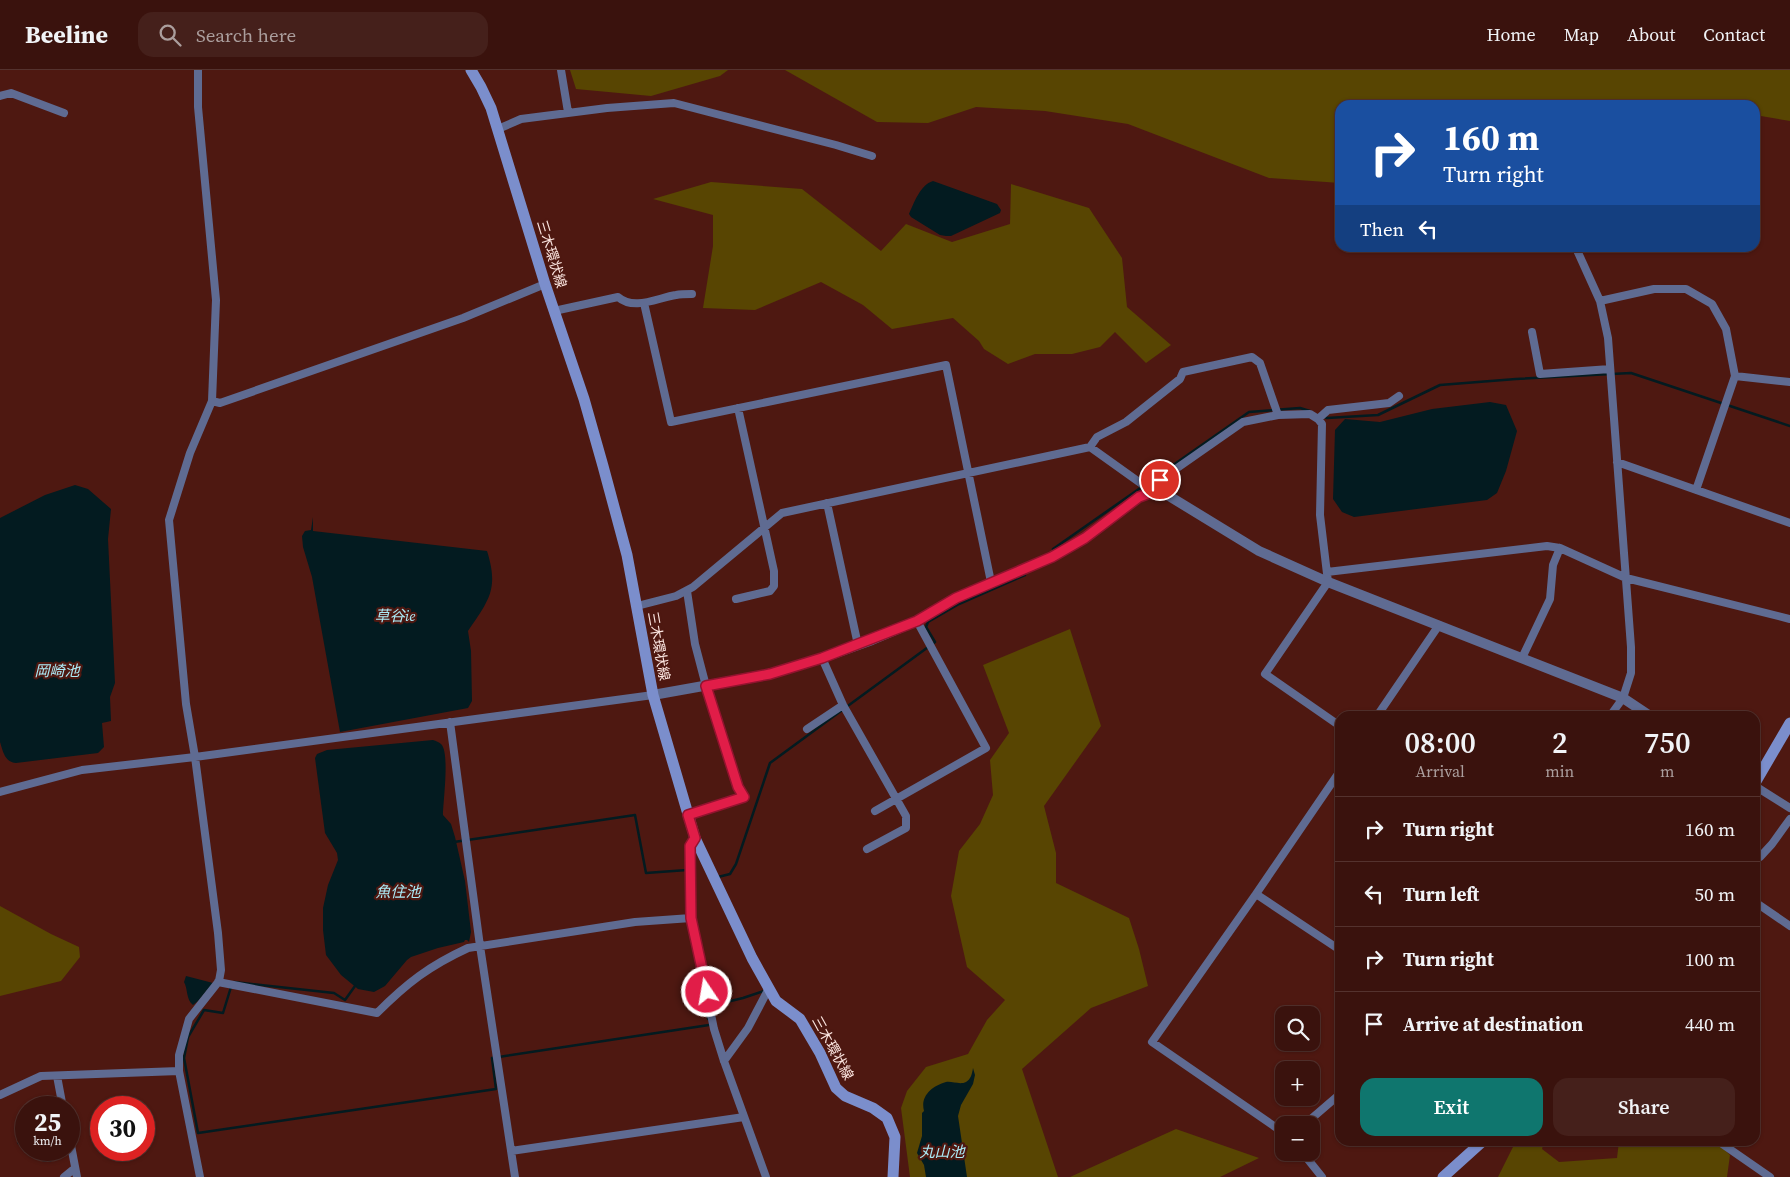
<!DOCTYPE html>
<html lang="en">
<head>
<meta charset="utf-8">
<style>
  body { margin:0; font-family:"Source Serif 4","Noto Sans JP",serif; background:#45201b; color:#f1f3f6; height:100vh; display:flex; flex-direction:column; font-size:19px; white-space:nowrap }
  * { box-sizing:border-box; margin:0 }
  p { font-size:16px; color:#ab9e9d }
  .icon { flex:none; width:28px; height:28px; fill:none; stroke:currentColor; stroke-width:2; stroke-linecap:round; stroke-linejoin:round }
  .map { position:relative; flex:1; overflow:hidden }
  .panel { position:absolute; left:1335px; top:641px; width:425px; height:435px; display:flex; flex-direction:column; background:#3a120d; border-radius:15px; box-shadow:0 1px 4px #0004,0 0 0 1px #54322e }
  .panel>* { flex:none }
  .banner { position:absolute; left:1335px; top:30px; width:425px; height:152px; border-radius:15px; box-shadow:0 1px 4px #0004,0 0 0 1px #54322e; background:#1a4fa0; color:#fff; overflow:hidden }
  .buttons { position:absolute; left:1275px; top:936px; display:grid; gap:10px }
  .buttons a { display:grid; place-items:center; width:45px; height:45px; border-radius:10px; background:#3a120d; box-shadow:0 1px 4px #0004,0 0 0 1px #54322e; font-size:25px }
  .speed { position:absolute; left:15px; top:1026px; display:flex; gap:10px; font-size:25px; font-weight:700; text-align:center }
  .speed>* { display:grid; place-content:center; width:65px; height:65px; border-radius:50%; background:#3a120d; box-shadow:0 1px 4px #0004,0 0 0 1px #54322e; line-height:1 }
  .speed small { font-size:12px; font-weight:400 }
  .speed .limit { border:8px solid #d22; background:#fff; color:#111 }
  .pin { position:absolute; display:grid; place-items:center; width:42px; height:42px; color:#fff; margin:-21px; border:2px solid #fff; border-radius:50%; box-shadow:0 1px 5px #0007 }
  .me { position:absolute; width:55px; margin:-28px; rotate:348deg; stroke-linejoin:round; filter:drop-shadow(0 0 4px #0008) }
  .turn { display:flex; align-items:center; gap:18px; height:105px; padding:0 25px; font-size:22px }
  .turn .icon { width:65px; height:65px; stroke-width:2.5 }
  .turn b { display:block; font-size:35px; line-height:42px }
  .then { display:flex; align-items:center; height:48px; padding:0 25px; background:#0003; gap:10px; font-size:19px }
  .eta { display:flex; justify-content:space-evenly; align-items:center; height:85px; text-align:center }
  .eta b { font-size:30px; font-weight:600; line-height:35px }
  .action { display:flex; gap:10px; margin-top:auto; padding:10px 25px }
  .action a { flex:1; height:58px; border-radius:15px; background:#0f766e; color:#fff; font-size:20px; font-weight:600; line-height:58px; text-align:center }
  .action a+a { background:#45201b; color:#f1f3f6 }
  ul { padding:0; list-style:none }
  li { display:flex; align-items:center; gap:15px; height:65px; padding:0 25px; border-top:1px solid #54322e }
  li div { flex:1 }
  li b { display:block; font-size:19px }
  li em { font-style:normal }
  header { display:flex; align-items:center; gap:30px; box-sizing:border-box; height:70px; padding:0 25px; background:#3a120d; border-bottom:1px solid #54322e }
  header strong { font-size:24px }
  nav { display:flex; gap:28px; margin-inline-start:auto; font-size:18px }
  .search { width:350px; height:45px; background:#45201b; display:flex; align-items:center; gap:12px; box-sizing:border-box; padding:0 18px; border-radius:15px; color:#ab9e9d; font-size:19px }
  .map>svg:first-child { display:block }
  .green { fill:#584502 }
  .water { fill:#031b20 }
  .lines { fill:none; stroke-linecap:round; stroke-linejoin:round }
  .stream { stroke:#031b20; stroke-width:2.5 }
  .minor { stroke:#5f6b92; stroke-width:8 }
  .tertiary { stroke:#5f6b92; stroke-width:10 }
  .secondary { stroke:#7b8ecc; stroke-width:11 }
  .route-casing { stroke:#92132f; stroke-width:12 }
  .route { stroke:#e11d48; stroke-width:9 }
  .labels { text-anchor:middle; dominant-baseline:central; stroke-width:4.5; stroke-linejoin:round; paint-order:stroke }
  .street-label { font-size:14px; fill:#fce6e1; stroke:#4e1811 }
  .water-label { font-size:15px; font-style:italic; fill:#acecf8; stroke:#4e1811 }
</style>
</head>
<body>
<header>
<strong>Beeline</strong>
<div class="search"><svg class="icon" aria-label="search" viewBox="0 0 24 24"><circle cx="10" cy="10" r="6"/><path d="M15 15l6 6"/></svg>Search here</div>
<nav><a>Home</a><a>Map</a><a>About</a><a>Contact</a></nav>
</header>
<div class="map">
<svg width="1790" height="1107" viewBox="0 0 1790 1107">
  <rect width="100%" height="100%" fill="#4e1811"/>
  <path class="green" d="M570,0H728L720,6L651,26L576,19Z
    M785,0H1790V51L1755,45V35H1340V113L1269,108L1128,54L1045,41L976,37L928,53L877,52Z
    M711,112L802,119L881,181L906,154L952,172L1010,154L1011,114L1089,138L1122,188L1127,237L1171,275L1146,293L1115,262L1100,277L1072,284H1035L1008,294L984,279L979,271L953,248L892,259L863,235L821,212L755,240L703,238L713,176V145L653,129Z
    M1070,559L1101,656L1044,736L1056,783V813L1129,848L1139,879L1148,916L1091,938L1022,999L1058,1107H910L901,1038L907,1021L926,997L968,984L987,950L1005,930L967,897L951,826L959,781L980,754L993,725L990,690L1009,663L983,595Z
    M0,836L51,864L79,877L80,887L61,911L0,926Z
    M1176,1059L1259,1088L1220,1107H1070Z
    M1516,1071H1544L1542,1079L1559,1092L1617,1088L1619,1071H1715L1730,1085L1727,1107H1498Z"/>
  <path class="water" d="M933,111L997,134L1001,140L1000,143L951,166H946L940,165L911,147L909,144C914,133 920,115 933,111Z
    M1490,332L1506,335L1517,361L1506,401L1497,423L1487,430L1354,447L1342,442L1333,429L1335,360L1345,349L1380,352L1432,339Z
    M75,415L88,419L111,439L108,469L115,613L110,627L111,651L102,653L104,677L98,683L16,693C5,692 3,682 0,672V448L45,425Z
    M313,447V461L487,481C499,519 489,530 468,561L471,581L472,631L468,638L340,662L312,507L303,477L302,466L305,461L311,460Z
    M433,670C436,671 439,672 441,674C450,682 443,732 443,745L451,754L455,767L465,811L471,862L469,872L467,870H465L464,872L438,878L411,887L407,890L385,916L374,922L358,919L341,905L326,885L323,860V838L328,815L338,790L337,783L325,763L315,688L317,684L327,680Z
    M186,906L213,913L198,931L193,935C186,930 188,919 184,912Z
    M973,998L975,1005L973,1014L961,1035L958,1046L967,1107H926L924,1095L917,1083L922,1066V1043L924,1041C920,1026 932,1016 946,1012C952,1011 960,1015 966,1012C971,1009 972,1004 973,998Z
    M26,1062V1080H58L51,1092C37,1093 26,1083 17,1073C18,1067 21,1064 26,1062Z"/>
  <g class="lines">
    <path class="stream" d="M1322,346L1327,348L1378,345L1440,315L1516,309L1631,303L1790,356
      M1053,479L1249,342L1300,338L1310,341
      M454,772L635,745L646,803L687,800
      M718,807L730,804L736,794L770,693L935,572L926,557L928,552L959,534L1025,505
      M234,912L334,923L345,930L355,916
      M231,917L223,943L204,940L188,967L184,988L198,1063L496,1019L492,988L709,955
      M708,949L706,937L743,928L764,921"/>
    <path class="minor" d="M198,0V37L216,230L212,331L190,383L169,450L186,634L195,687L218,863L221,900L219,911L189,949L179,985V1001L200,1107
      M561,0L568,42
      M0,26L11,23L64,43
      M498,59L521,49L607,38L674,33L836,75L872,86
      M1576,178L1600,231L1608,268L1631,577V603L1623,628L1610,646
      M1600,231L1654,219H1686L1712,234L1726,259L1735,306L1696,420
      M644,233L671,352L946,295L991,512
      M554,241L618,227C634,241 657,228 676,225C681,224 686,224 692,224
      M1532,262L1540,304L1610,299
      M1735,306L1790,312
      M212,331L220,333L463,248L545,214
      M1318,349L1328,340L1389,333L1399,326
      M1090,377L1097,367L1126,352L1180,309L1183,302L1252,287L1260,293L1278,345
      M1617,392L1790,453
      M827,433L858,575
      M1327,502L1547,476L1560,478L1626,508L1790,549
      M687,521L695,574L706,616L738,717L744,727L688,745
      M736,529L770,521L774,516V501L738,338
      M637,536L676,526L693,517L782,443L1090,377L1153,422L1160,410L1243,352L1278,345L1310,344L1318,349L1322,354L1320,445L1328,512L1265,604L1340,656
      M822,588L843,635L906,746V758L867,779
      M1522,588L1550,529L1553,495L1560,478
      M1377,646L1439,555
      M450,652L480,876L515,1107
      M807,659L843,635
      M1755,716L1790,738
      M0,722L82,700L195,687L653,625
      M875,741L986,678L917,551
      M695,768L690,776L691,848L714,959L724,991L766,1107
      M1755,783L1760,787L1772,774L1790,749
      M1256,824L1340,880
      M1755,832L1790,856
      M218,912L377,943C407,913 429,896 468,878L635,852L691,848
      M724,991L748,958L769,918
      M57,1006L63,1038
      M0,1025L41,1006L179,1001
      M1304,1055L1340,1024
      M1284,1063L1152,972L1256,824L1340,701
      M69,1065L77,1107
      M1718,1071L1770,1107
      M511,1081L744,1047
      M1302,1082L1322,1107
      M64,1107L75,1098"/>
    <path class="tertiary" d="M653,625L770,604L822,588L872,570L917,551L956,528L1052,487L1085,468L1139,427L1153,422L1169,426L1259,481L1328,512L1623,628L1650,646"/>
    <path class="secondary" d="M471,0L481,17L491,38L545,214L584,329L603,396L627,485L653,625L695,768L752,888L776,931L800,949L820,983L836,1018L845,1026L873,1038L887,1048L895,1067L893,1107
      M1755,713L1790,653
      M1443,1107L1483,1071"/>
  </g>
  <g class="lines">
    <g class="route-casing">
      <path id="route" d="M707,922L691,848L690,776L695,768L688,745L744,727L738,717L706,616L770,604L822,588L917,551L956,528L1052,487L1085,468L1139,427L1153,422L1160,410"/>
    </g>
    <use href="#route" class="route"/>
  </g>
  <g class="labels">
    <g class="street-label">
      <text transform="translate(552 184) rotate(73)">三木環状線</text>
      <text transform="translate(659 576) rotate(80)">三木環状線</text>
      <text transform="translate(833 978) rotate(61)">三木環状線</text>
    </g>
    <g class="water-label">
      <text x="395" y="545">草谷ie</text>
      <text x="57" y="600">岡崎池</text>
      <text x="398" y="821">魚住池</text>
      <text x="942" y="1081">丸山池</text>
    </g>
  </g>
</svg>
<div class="buttons">
<a><svg class="icon" aria-label="search" viewBox="0 0 24 24"><circle cx="10" cy="10" r="6"/><path d="M15 15l6 6"/></svg></a>
<a>+</a>
<a>−</a>
</div>
<div class="speed"><div>25<small>km/h</small></div><div class="limit">30</div></div>
<div class="pin" style="left:1160px;top:410px;background:#d93025"><svg class="icon" aria-label="arrive" viewBox="0 0 24 24"><path d="M6 21V4h12l-3 4 3 4H6"/></svg></div>
<svg class="me" style="left:707px;top:922px" viewBox="-20 -20 40 40"><circle r="17" fill="#e11d48" stroke="#fff" stroke-width="3"/><path d="M0-11L8 9 0 5-8 9z" fill="#fff"/></svg>
<div class="banner">
<div class="turn"><svg class="icon" aria-label="right" viewBox="0 0 24 24"><path d="M7 20v-9h11M14 6l5 5-5 5"/></svg><div><b>160 m</b>Turn right</div></div>
<div class="then">Then<svg class="icon" aria-label="left" viewBox="0 0 24 24"><path d="M17 20v-9H6M10 6l-5 5 5 5"/></svg></div>
</div>
<section class="panel">
<div class="eta">
<div><b>08:00</b><p>Arrival</p></div>
<div><b>2</b><p>min</p></div>
<div><b>750</b><p>m</p></div>
</div>
<ul>
<li><svg class="icon" aria-label="right" viewBox="0 0 24 24"><path d="M7 20v-9h11M14 6l5 5-5 5"/></svg><div><b>Turn right</b></div><em>160 m</em></li>
<li><svg class="icon" aria-label="left" viewBox="0 0 24 24"><path d="M17 20v-9H6M10 6l-5 5 5 5"/></svg><div><b>Turn left</b></div><em>50 m</em></li>
<li><svg class="icon" aria-label="right" viewBox="0 0 24 24"><path d="M7 20v-9h11M14 6l5 5-5 5"/></svg><div><b>Turn right</b></div><em>100 m</em></li>
<li><svg class="icon" aria-label="arrive" viewBox="0 0 24 24"><path d="M6 21V4h12l-3 4 3 4H6"/></svg><div><b>Arrive at destination</b></div><em>440 m</em></li>
</ul>
<div class="action"><a>Exit</a><a>Share</a></div>
</section>
</div>
</body>
</html>
